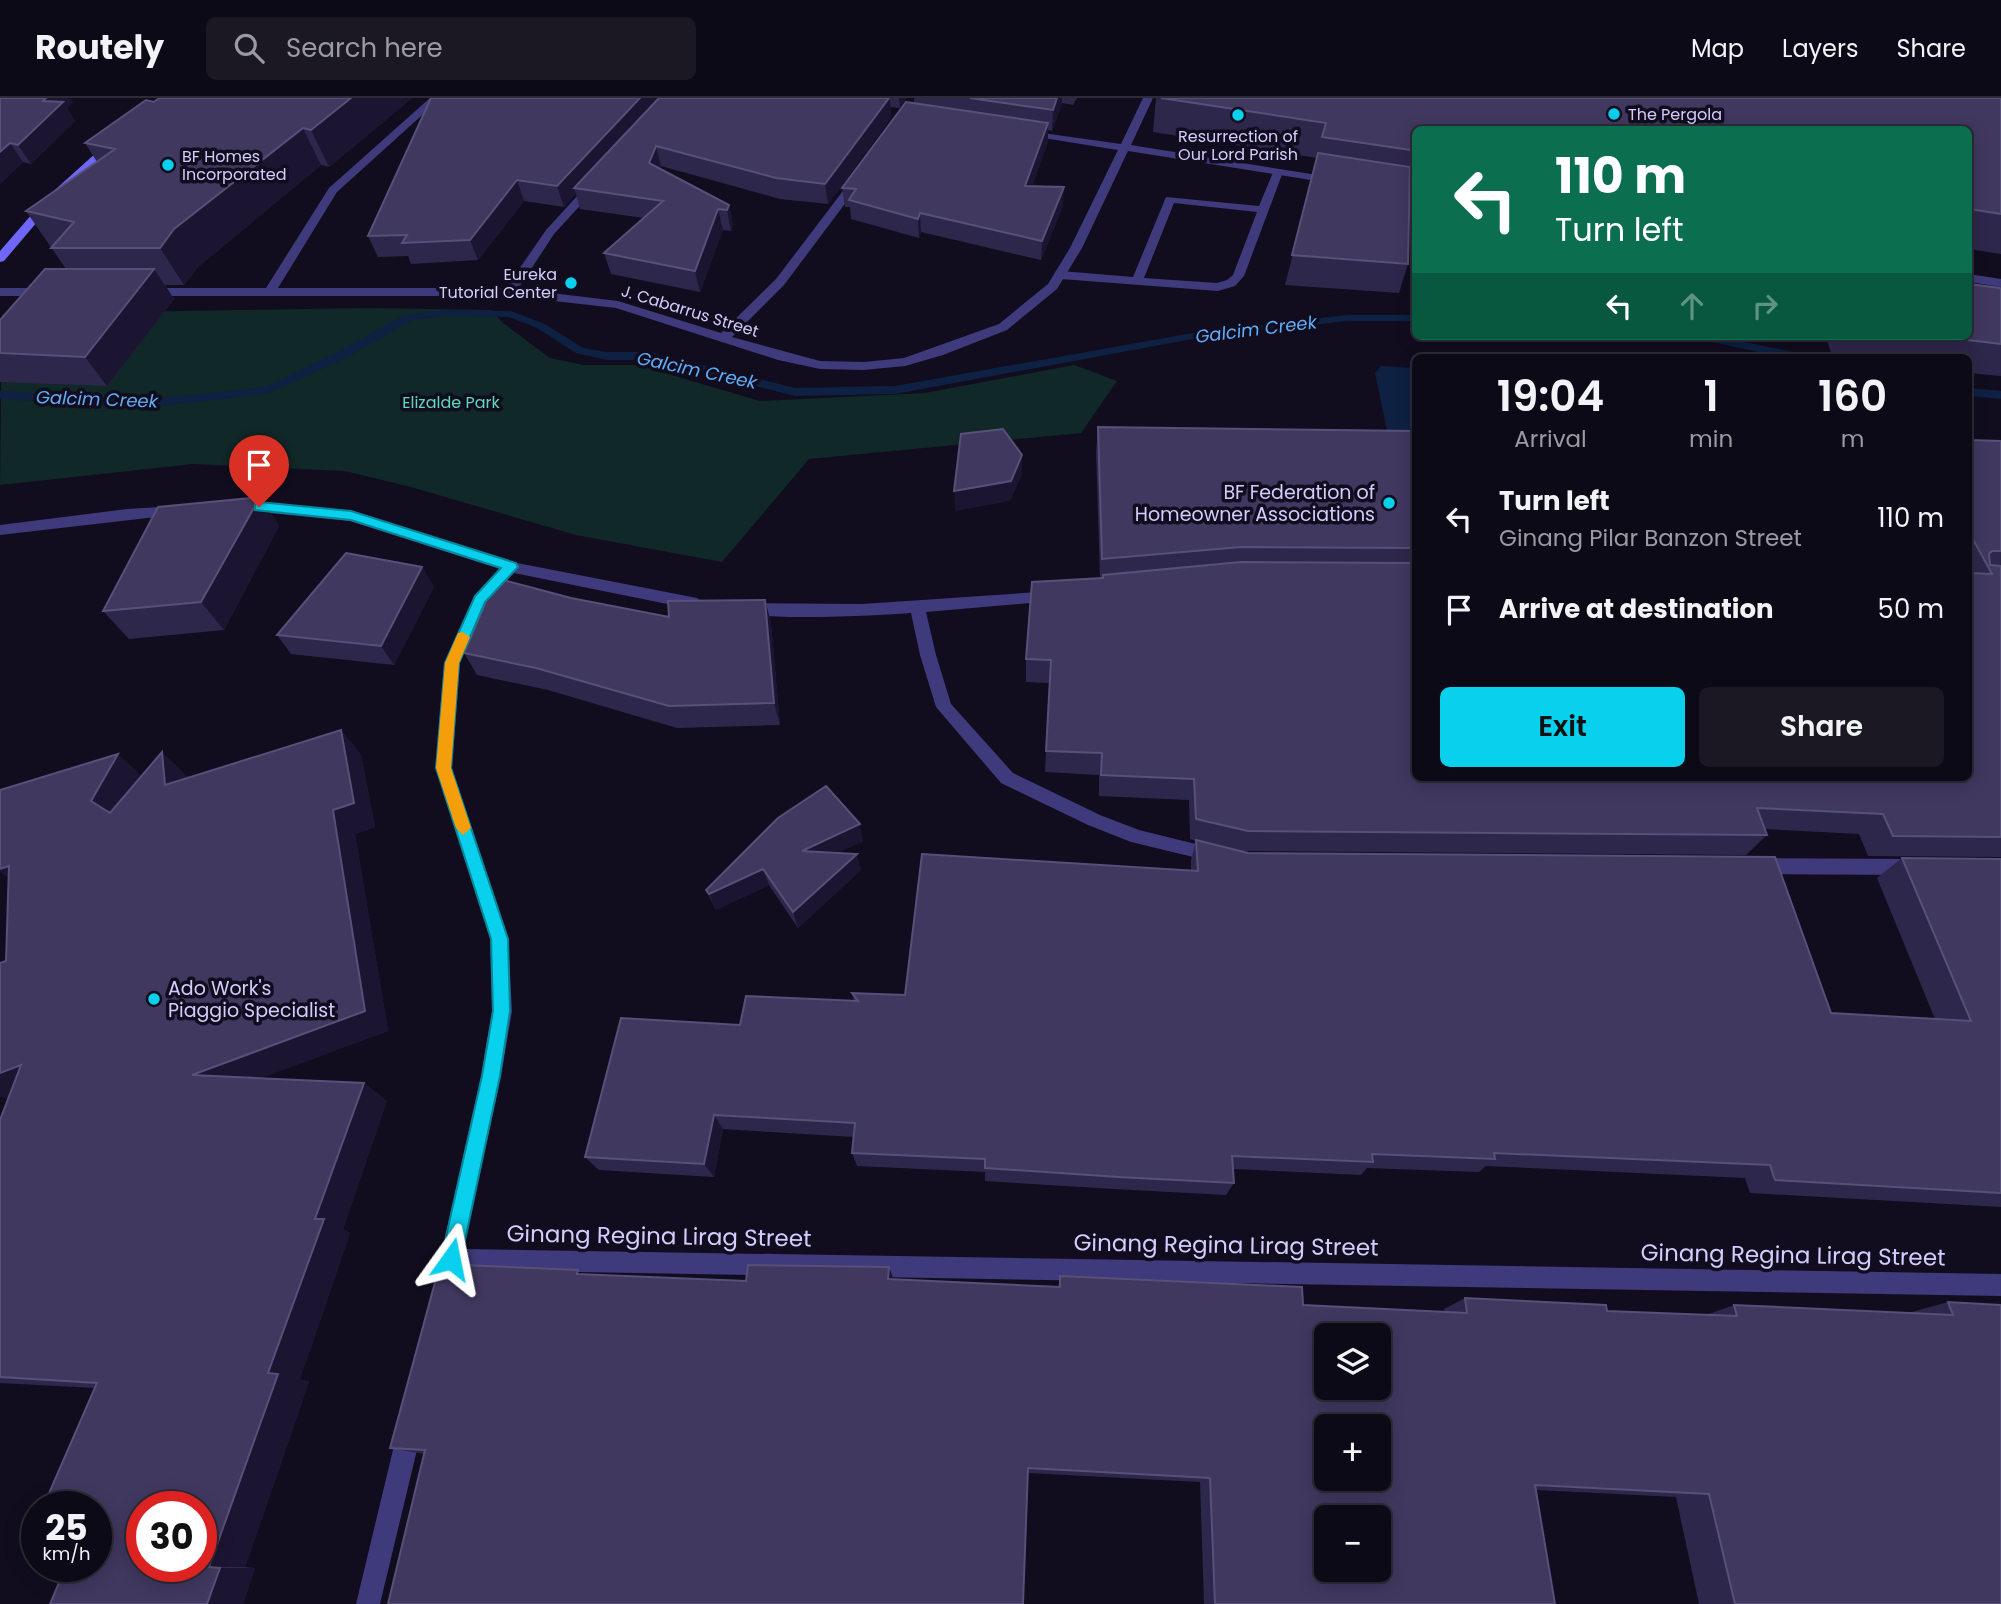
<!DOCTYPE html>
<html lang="en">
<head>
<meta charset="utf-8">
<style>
  body { margin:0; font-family:Poppins,sans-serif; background:#1b1824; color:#f1f3f6; height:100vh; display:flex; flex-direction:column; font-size:26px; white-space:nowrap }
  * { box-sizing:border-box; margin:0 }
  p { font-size:23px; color:#9a9aa1 }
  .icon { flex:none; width:38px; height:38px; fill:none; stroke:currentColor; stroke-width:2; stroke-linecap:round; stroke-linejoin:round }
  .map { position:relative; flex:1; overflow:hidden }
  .details { position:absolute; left:1412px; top:256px; width:560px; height:427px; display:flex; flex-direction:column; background:#0d0a17; border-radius:10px; box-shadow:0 4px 18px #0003,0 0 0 2px #2d2b36 }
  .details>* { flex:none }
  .hud { position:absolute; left:1412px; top:28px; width:560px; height:214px; border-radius:10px; box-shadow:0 4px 18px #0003,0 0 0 2px #2d2b36; background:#0b6e4f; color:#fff; overflow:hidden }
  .controls { position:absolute; left:1314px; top:1225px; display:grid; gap:14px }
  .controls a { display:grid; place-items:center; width:77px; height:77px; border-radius:10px; background:#0d0a17; box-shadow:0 4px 18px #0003,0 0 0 2px #2d2b36; font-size:35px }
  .speed { position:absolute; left:21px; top:1393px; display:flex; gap:14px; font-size:35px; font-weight:700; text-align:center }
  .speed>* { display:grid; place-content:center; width:91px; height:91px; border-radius:50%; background:#0d0a17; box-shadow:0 4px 18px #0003,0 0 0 2px #2d2b36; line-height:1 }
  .speed small { font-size:18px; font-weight:400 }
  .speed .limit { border:10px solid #d22; background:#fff; color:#111 }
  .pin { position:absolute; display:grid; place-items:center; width:60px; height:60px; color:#fff; margin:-72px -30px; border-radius:50% 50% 50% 0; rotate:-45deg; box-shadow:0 0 7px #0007 }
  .pin .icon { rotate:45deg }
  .me { position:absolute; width:77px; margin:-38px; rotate:12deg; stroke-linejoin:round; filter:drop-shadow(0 0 5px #0008) }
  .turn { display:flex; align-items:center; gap:24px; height:147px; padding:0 28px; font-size:32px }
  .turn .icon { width:91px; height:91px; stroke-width:2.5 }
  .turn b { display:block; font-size:49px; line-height:60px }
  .lanes { display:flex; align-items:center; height:66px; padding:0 28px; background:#0003; justify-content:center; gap:35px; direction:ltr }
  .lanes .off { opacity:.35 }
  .eta { display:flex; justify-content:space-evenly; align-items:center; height:119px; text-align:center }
  .eta b { font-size:42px; font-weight:600; line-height:49px }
  .cta { display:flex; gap:14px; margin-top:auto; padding:14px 28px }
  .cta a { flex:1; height:80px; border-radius:10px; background:#09d0ed; color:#111; font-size:28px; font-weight:600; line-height:80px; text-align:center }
  .cta a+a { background:#1b1824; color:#f1f3f6 }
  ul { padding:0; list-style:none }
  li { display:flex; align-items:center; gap:21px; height:91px; padding:0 28px }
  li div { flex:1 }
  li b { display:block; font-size:26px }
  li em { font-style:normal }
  header { display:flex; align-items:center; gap:42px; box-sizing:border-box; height:98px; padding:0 35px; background:#0d0a17; border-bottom:2px solid #2d2b36 }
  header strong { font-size:33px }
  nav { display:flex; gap:38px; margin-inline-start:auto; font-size:24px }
  .search { width:490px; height:63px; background:#1b1824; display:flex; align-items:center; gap:18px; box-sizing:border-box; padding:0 24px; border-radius:10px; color:#9a9aa1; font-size:26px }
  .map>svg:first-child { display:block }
  .green { fill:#102828 }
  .water { fill:#0e2142 }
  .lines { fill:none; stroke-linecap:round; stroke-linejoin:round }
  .stream { fill:#0e2142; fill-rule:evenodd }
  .lane { fill:#3e3a7c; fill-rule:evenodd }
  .street { fill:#3e3a7c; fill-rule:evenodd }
  .secondary { fill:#6f67f9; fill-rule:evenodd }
  .wall { fill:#2e274c }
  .shaded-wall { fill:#1b1532 }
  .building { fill:#40385f; stroke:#575078; stroke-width:2; fill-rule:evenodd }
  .route { fill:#09d0ed; stroke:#06879a; stroke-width:2 }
  .slow { fill:#f59e0b }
  .poi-dot { fill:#09d0ed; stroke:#110d1f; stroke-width:2.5 }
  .labels { text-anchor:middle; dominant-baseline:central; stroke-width:7; stroke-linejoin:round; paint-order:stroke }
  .far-poi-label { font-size:16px; fill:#d3cdfd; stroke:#110d1f; text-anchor:start }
  .far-street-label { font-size:16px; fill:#d3cdfd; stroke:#110d1f }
  .far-park-label { font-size:16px; fill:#5cdabe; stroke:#110d1f }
  .far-water-label { font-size:18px; font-style:italic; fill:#5fadf9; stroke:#110d1f }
  .poi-label { font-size:19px; fill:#d3cdfd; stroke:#110d1f; text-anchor:end }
  .near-street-label { font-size:23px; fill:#d3cdfd; stroke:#110d1f }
</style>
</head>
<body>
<header>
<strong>Routely</strong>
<div class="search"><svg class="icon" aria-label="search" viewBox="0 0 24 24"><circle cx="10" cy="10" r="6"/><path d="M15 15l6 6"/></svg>Search here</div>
<nav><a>Map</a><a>Layers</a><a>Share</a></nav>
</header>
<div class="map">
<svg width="2001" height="1506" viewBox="0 0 2001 1506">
  <rect width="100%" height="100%" fill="#110d1f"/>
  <path class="green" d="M368,210L491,212L503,225L550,260L583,267H637L760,303L925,295L1074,267L1117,283L1081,335L809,361L722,464L576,437L411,389L345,373L193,366L0,387L2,216Z"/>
  <path class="water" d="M1381,268L1416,270V342L1388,337L1375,275Z"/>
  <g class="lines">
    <path class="stream" d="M445,212L511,213L545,226L583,250L607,254H649L795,290L895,288L1198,234L1347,217H1416V223H1347L1198,240L895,296L795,298L649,262H607L576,255L537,230L509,219L445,218L412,222L344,261L267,296L142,310L0,301V293L142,302L265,289L336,255L405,217Z
      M1692,238H1715L1799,255L1805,259H1782L1698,241Z
      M1969,290L2001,293V301L1969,298Z"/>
    <path class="lane" d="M1274,72L1283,74L1244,178L1235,188L1218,193L1061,181L1055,177L1061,173L1133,179L1166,99L1259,108ZM1174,105L1257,114L1233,177L1227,182L1217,185L1144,180Z"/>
    <path class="street" d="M430,0H441L337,94L278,190H506L546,132L589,85L593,84L599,87L554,136L518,191L618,203L721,235L776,181L852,81L856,80L862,83L784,187L732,239L820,263L864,264L904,260L999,226L1048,186L1070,150L1118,52L1025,37L1021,36V32L1121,46L1143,0H1153L1131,47L1336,80L1342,83L1336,86L1128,53L1082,150L1057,191L1007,232L943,257L905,268L864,272L820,271L778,262L616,210L510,198H146L140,194L146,190H266L329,90Z
      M1969,176L2001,181V189L1969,184Z
      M0,190H48L54,194L48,198H0Z
      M244,404L351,413L512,464L697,500L705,506L697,512L514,475L486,504L460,565L452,670L508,840L512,913L501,978L464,1151L2001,1176V1198L459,1172L457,1179L449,1182L441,1179L438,1171L481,978L492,913L490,840L436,670L444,565L475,497L500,471L350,423L239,412V406Z
      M177,408L184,413L182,416L0,437V427L127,411Z
      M1053,493L1061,498L1053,503L926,514L936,557L951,606L1013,675L1100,717L1139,732L1220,752L1223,757L1220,762L1214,764L1131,744L1088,727L1001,685L936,609L920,557L911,515C887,517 748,525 738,511L746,505L862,506Z
      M1756,760L1914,761L1920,764L1923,769L1920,774L1914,777L1756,776L1750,773L1747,768L1750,763Z
      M410,1319L418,1323L422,1331L380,1506H356L398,1331L402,1323Z"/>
    <path class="secondary" d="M108,44L117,46L54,104L4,163L0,164V153L46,100Z"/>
  </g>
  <path class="wall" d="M0,0L73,4L67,10L75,23L31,66L23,64L0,86Z
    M159,0H412L329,69L321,67L198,169L184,187H165L174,201L107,288L0,284V222L66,171L26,113L97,64L85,45Z
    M431,0H907L900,10L890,9L891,20L828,106L780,101L661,68L660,71L729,107L733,127L731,133L723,132L700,194L611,176L604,155L644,120L580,111L576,96L564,109L524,103L478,162L411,166L408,158L378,159L368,138Z
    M914,0H1077L1073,7L1062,5L1052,33L1048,32V44L1032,88L1063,108L1041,162L921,134L919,140L851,121L850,109H845L842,90L914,5Z
    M1156,0H2001V156L1969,151V32H1416V77L1410,76L1408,166L1399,195L1285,187L1317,60L1153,34Z
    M2001,192V278L1969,275V259H1841L1832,258L1826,238H1969Z
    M1098,329L1416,333V679H1969V342L2001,343V759L1868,758L1859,736L1765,731L1767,737L1746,757L1241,753L1831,915L1935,921L1877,780L1902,760L2001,761V1109L1750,1095L1745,1080L1486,1068L1479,1074L1367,1070L1361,1077L1233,1071L1234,1085L1226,1097L1114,1091L985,1083V1074L857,1068L852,1055L854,1039L723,1031L714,1079L599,1072L585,1059L740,927L854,903L852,895L905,897L1191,772V762L1196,743L1190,741L1189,702L1099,698V677L1045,674L1049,585L1026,584V561L1100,480L1096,354Z
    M260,399L279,428L224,532L129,541L103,513Z
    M422,469L434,489L394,567L291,556L277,537Z
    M571,500L669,519L765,502L771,525L780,627L677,630L548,592L477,577L464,555Z
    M341,632L361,657L375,729L355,736L388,933L260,980L364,985L387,1003L343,1131L350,1135L300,1281L309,1284L245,1469L255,1470L243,1506L96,1468L95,1290L0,1285V1022L8,1001L0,998V865L6,863L8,779L0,773V692L142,678L189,680Z
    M778,720L863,743L837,755L861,772L798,830L769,787L716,812L706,792Z
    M583,1176L746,1183L894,1181L1058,1189L1060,1178L1303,1207L1445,1214L1444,1211L1465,1200L1607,1213L1706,1217L1734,1207L1908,1215L1948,1204L2001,1207V1506H1699L1676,1399L1536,1392L1555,1506H1204L1200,1384L1028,1375L424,1356L390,1350Z"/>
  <path class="shaded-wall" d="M46,0H70L73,4L67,10L75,23L31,66L18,47L43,3Z
    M351,0H412L329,69L311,32Z
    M640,0H664L574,90L576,96L564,109L557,88Z
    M890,0L891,20L828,106L825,86Z
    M899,0H907L900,10Z
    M1057,0H1062V5L1052,33L1053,12Z
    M1048,25V44L1025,107V88Z
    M303,30L321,67L198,169L184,187L160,150L174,131Z
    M10,45L23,64L0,86V54Z
    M656,48L661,68L654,86L649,65Z
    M517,82L524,103L478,162L470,142Z
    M1064,89L1063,108L1041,162L1042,143Z
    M729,107L733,127L731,133L727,112Z
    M718,111L723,132L700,194L695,173Z
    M920,115L921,134L919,140L918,121Z
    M154,171L174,201L107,288L85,259Z
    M1022,357V377L1010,403L955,413L954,393Z
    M260,399L279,428L224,532L201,504Z
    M422,469L434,489L394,567L381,548Z
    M765,502L771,525L780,627L774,605Z
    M341,632L361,657L375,729L355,736L388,933L221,995L192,977L333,712Z
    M162,654L188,679L165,687Z
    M118,656L145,681L120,727L91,703Z
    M860,726L863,743L806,770L802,753Z
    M857,756L861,772L798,830L793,814Z
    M9,768L31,795L0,773V771Z
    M763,771L769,787L716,812L709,796Z
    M21,967L10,1002L0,998V975Z
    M364,985L387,1003L343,1131L350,1135L300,1281L309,1284L245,1469H209L315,1121Z
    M714,1017L723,1031L714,1079L704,1066Z
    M889,1169L894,1182L888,1181Z
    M220,1470H255L243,1506H207Z"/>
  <path class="building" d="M0,0H46L43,3L63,4L18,47L10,45L0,54Z
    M159,0H351L311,32L303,30L174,131L160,150H51L74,124L26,113L115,51L85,45L146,2L154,4Z
    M431,0H640L557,88L517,82L470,142L402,145L407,137L368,138Z
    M659,0H889L825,86L776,80L656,48L649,65L729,107L727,112L718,111L695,173L604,155L663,103L574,90Z
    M970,0H1057L1053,12Z
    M1161,0H2001V116L1969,111V32H1456L1433,28L1432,32H1416V40L1412,39L1411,52L1322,39L1326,25Z
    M906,4L1048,25L1025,88L1064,89L1042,143L920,115L918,121L849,102L856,91L842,90Z
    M1318,55L1410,69L1408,166L1292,157Z
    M45,171H154L85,259L0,255V222Z
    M1969,186L2000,190L2001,192V246L1934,238H1969Z
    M1098,329L1416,333V450L1241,449L1102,461Z
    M1003,331L1022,357L1011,383L954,393L961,336Z
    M1969,342L2001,343V453H1992L1989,456L1990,467L2001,468V739L1893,738L1883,716L1757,710L1767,737L1248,733L1196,721L1194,681L1101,677L1102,655L1046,653L1051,562L1026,561L1032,484L1103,480V477L1241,464L1416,465V679H1969V475L1992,476L1969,434Z
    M260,399L201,504L103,513L158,409Z
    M346,455L422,469L381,548L277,537Z
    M496,480L571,500L669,519L668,503L765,502L774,605L669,608L536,570L464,555Z
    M341,632L354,705L333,712L365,913L192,977L364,985L315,1121H324L268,1275L278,1276L209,1469L220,1470L207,1506H50L66,1468H96V1409H43L97,1285L0,1279V1022L21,967L0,975V865L6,863L9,768L0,771V692L118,656L91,703L110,715L162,654L165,687ZM142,1409H201V1468H142Z
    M826,688L860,726L802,753L857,756L793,814L763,771L709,796L706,792L778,720Z
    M1196,742L1248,755L1775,759L1831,915L1971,923L1902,760L2001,761V1095L1775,1082L1770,1067L1494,1055L1495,1061L1372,1056L1373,1064L1232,1058L1234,1085L1118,1079L985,1070V1061L852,1055L855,1025L714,1017L704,1066L585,1059L621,920L740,927L746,898L858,903L852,895L905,897L922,756L1198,773Z
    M440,1166L578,1172L577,1176L746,1183L748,1167L889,1169L888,1181L1060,1189V1178L1302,1189L1303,1207L1467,1215L1465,1200L1606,1207L1607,1213L1737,1218L1734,1207L1953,1217L1948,1204L2001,1207V1506H1735L1709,1396L1535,1387L1555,1506H1215L1210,1380L1028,1370L1023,1506H388L425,1352L390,1350ZM1326,1237H1379V1290H1326ZM1326,1328H1379V1381H1326ZM1326,1419H1379V1472H1326Z
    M37,1424V1435H32Z"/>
  <path class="route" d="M259,404L351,413L516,465L518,469L485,504L459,565L451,670L508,841L510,913L500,978L461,1161L458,1168L451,1171L444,1168L441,1161L482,978L493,913L491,841L436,670L445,565L475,498L501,470L351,422L255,412V405Z"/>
  <path class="slow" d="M463,534L470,539L459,565L451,670L471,730L463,737L456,730L436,670L445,565L458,535Z"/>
  <g class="poi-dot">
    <circle cx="1614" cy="16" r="7"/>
    <circle cx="1238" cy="17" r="7"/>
    <circle cx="168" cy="67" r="7"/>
    <circle cx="571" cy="185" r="7"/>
    <circle cx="1389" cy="405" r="7"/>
    <circle cx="154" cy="901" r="7"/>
  </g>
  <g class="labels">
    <g class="far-poi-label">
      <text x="1628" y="16">The Pergola</text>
      <text x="1238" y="38" text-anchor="middle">Resurrection of<tspan x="1238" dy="18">Our Lord Parish</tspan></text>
      <text x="182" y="58">BF Homes<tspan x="182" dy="18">Incorporated</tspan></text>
      <text x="557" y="176" text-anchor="end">Eureka<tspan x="557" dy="18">Tutorial Center</tspan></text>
    </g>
    <g class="far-street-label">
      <text transform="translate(690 213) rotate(17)">J. Cabarrus Street</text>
    </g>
    <g class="far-park-label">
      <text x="451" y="304">Elizalde Park</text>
    </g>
    <g class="far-water-label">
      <text transform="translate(1256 231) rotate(-7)">Galcim Creek</text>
      <text transform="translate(697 272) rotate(12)">Galcim Creek</text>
      <text transform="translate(97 301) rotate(2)">Galcim Creek</text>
    </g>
    <g class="poi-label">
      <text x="1375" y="394">BF Federation of<tspan x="1375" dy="22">Homeowner Associations</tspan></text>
      <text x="168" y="890" text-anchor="start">Ado Work's<tspan x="168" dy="22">Piaggio Specialist</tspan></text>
    </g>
    <g class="near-street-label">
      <text transform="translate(659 1138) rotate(1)">Ginang Regina Lirag Street</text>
      <text transform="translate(1226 1147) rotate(1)">Ginang Regina Lirag Street</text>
      <text transform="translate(1793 1157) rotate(1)">Ginang Regina Lirag Street</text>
    </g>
  </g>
</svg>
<div class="controls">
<a><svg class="icon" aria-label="layers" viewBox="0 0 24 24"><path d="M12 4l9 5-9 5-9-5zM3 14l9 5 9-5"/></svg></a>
<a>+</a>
<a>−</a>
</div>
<div class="speed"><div>25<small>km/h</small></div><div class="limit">30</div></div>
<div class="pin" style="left:259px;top:409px;background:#d93025"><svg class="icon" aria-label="arrive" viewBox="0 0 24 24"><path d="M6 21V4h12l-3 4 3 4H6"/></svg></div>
<svg class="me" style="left:451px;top:1161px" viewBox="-20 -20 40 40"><path d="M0-17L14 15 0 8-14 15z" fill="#09d0ed" stroke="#fff" stroke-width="4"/></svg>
<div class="hud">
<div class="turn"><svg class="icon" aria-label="left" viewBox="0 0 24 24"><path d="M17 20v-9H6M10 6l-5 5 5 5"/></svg><div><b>110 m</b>Turn left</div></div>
<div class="lanes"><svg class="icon" aria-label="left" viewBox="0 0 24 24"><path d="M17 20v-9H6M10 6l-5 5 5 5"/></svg><svg class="icon off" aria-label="ahead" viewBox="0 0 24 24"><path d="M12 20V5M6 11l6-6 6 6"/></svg><svg class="icon off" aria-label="right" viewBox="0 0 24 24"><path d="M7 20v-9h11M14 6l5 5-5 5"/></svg></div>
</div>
<section class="details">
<div class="eta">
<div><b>19:04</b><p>Arrival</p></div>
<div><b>1</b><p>min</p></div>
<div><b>160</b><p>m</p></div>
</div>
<ul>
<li><svg class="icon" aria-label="left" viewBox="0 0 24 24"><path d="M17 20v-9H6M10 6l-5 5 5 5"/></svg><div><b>Turn left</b><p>Ginang Pilar Banzon Street</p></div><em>110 m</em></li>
<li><svg class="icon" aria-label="arrive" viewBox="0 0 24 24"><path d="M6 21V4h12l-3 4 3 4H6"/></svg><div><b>Arrive at destination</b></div><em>50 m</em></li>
</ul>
<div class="cta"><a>Exit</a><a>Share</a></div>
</section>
</div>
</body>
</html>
